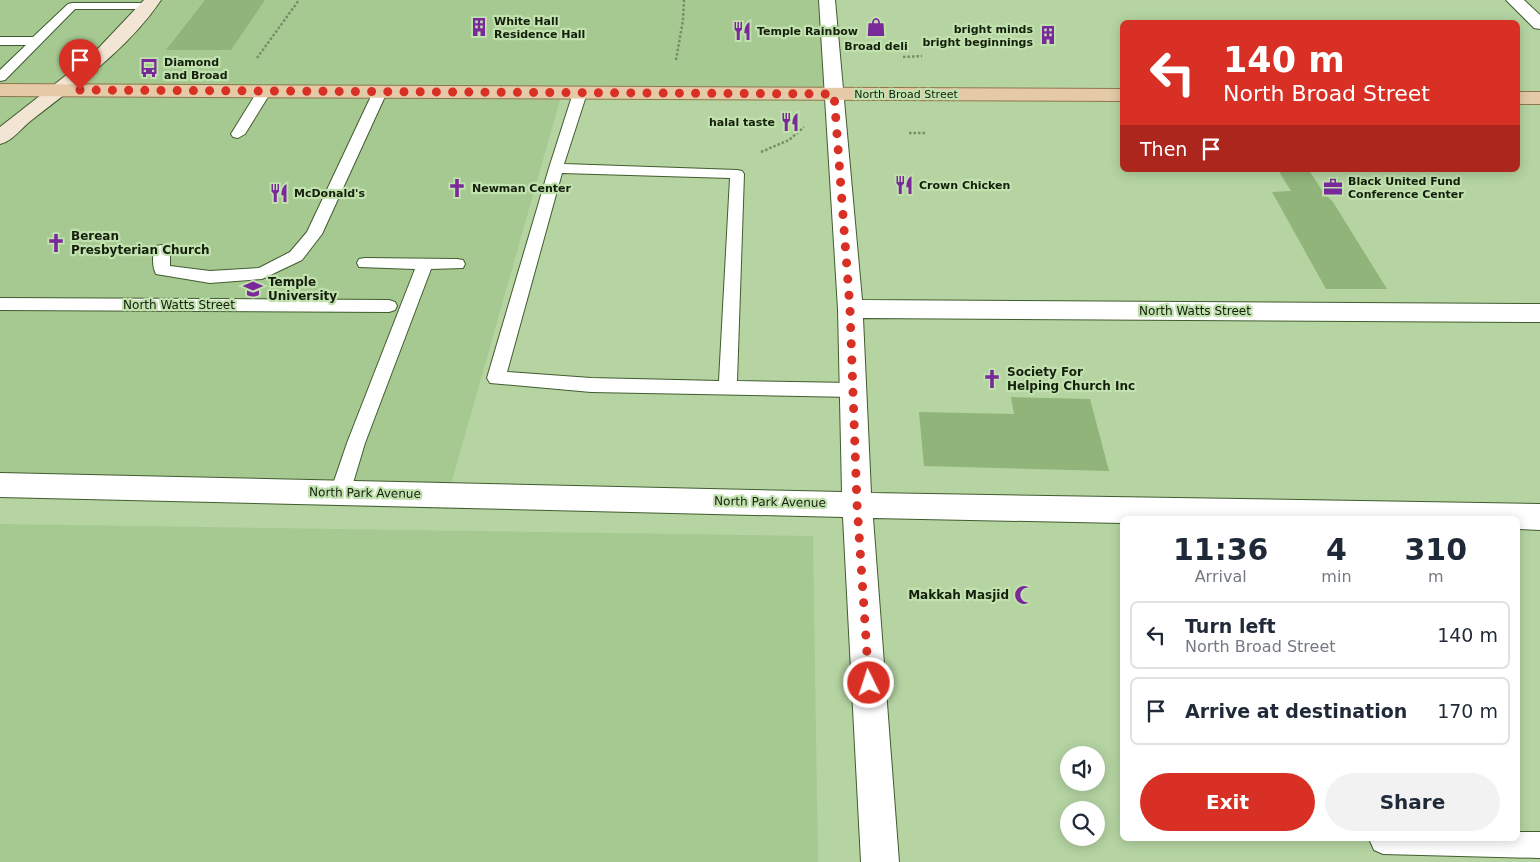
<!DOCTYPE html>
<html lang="en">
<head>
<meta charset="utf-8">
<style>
  body { margin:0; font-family:"DejaVu Sans",sans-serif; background:#f2f2f3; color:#1f2937; height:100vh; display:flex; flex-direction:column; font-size:19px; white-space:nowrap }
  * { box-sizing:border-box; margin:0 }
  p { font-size:16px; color:#747a83 }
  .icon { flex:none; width:28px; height:28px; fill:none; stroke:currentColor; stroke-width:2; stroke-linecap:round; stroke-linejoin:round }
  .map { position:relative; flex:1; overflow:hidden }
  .drawer { position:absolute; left:1120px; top:516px; width:400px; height:325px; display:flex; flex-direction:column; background:#fff; border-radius:8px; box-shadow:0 2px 12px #0003 }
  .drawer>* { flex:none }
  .hud { position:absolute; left:1120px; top:20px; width:400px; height:152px; border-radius:8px; box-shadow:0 2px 12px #0003; background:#d93025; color:#fff; overflow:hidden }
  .controls { position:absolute; left:1060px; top:746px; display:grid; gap:10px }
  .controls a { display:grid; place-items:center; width:45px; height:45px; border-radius:50%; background:#fff; box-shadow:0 2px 12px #0003; font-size:25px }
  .pin { position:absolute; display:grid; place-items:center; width:42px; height:42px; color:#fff; margin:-51px -21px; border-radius:50% 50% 50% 0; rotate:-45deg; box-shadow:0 0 5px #0007 }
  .pin .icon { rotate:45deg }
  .me { position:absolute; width:55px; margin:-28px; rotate:356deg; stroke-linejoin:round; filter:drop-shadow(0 0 4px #0008) }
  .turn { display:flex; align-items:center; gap:18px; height:105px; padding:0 20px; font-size:22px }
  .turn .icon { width:65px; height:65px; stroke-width:2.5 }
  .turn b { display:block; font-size:35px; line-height:42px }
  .then { display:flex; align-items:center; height:48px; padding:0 20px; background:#0003; gap:10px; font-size:19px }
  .eta { display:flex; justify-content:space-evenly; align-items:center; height:85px; text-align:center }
  .eta b { font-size:30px; font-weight:600; line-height:35px }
  .button { display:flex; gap:10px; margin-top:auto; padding:10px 20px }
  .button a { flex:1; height:58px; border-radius:30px; background:#d93025; color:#fff; font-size:20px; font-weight:600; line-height:58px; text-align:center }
  .button a+a { background:#f2f2f3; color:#1f2937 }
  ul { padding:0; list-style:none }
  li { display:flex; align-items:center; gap:15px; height:68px; margin:0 10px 8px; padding:0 10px; border:2px solid #e0e1e3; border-radius:8px }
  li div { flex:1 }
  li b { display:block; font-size:19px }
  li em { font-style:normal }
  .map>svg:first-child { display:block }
  .built { fill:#a6c991 }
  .green { fill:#90b47a }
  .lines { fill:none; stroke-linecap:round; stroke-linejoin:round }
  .service-casing { stroke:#415c2f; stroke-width:2 }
  .minor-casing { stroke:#415c2f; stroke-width:2 }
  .tertiary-casing { stroke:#415c2f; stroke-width:2 }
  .secondary-casing { stroke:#415c2f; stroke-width:2 }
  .primary-casing { stroke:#90774b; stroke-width:2 }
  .path { stroke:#768d68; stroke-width:2.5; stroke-dasharray:2.5 2; stroke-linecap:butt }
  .service { fill:#fff; fill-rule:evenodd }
  .minor { fill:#fff; fill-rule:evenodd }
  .tertiary { fill:#fff; fill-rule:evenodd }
  .secondary { fill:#f2e5d3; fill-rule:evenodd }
  .primary { fill:#e4caa7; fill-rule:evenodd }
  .route { stroke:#d93025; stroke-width:9; stroke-dasharray:0 16.2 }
  .labels { text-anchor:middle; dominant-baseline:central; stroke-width:4.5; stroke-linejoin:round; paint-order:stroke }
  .far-poi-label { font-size:11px; font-weight:bold; fill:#141f0c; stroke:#c1e1ae; text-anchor:start }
  .far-street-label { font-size:11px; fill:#141f0c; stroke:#c1e1ae }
  .poi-label { font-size:12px; font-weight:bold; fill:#141f0c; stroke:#c1e1ae; text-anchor:start }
  .street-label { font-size:12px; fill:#141f0c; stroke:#c1e1ae }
</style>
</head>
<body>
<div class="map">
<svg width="1540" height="862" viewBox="0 0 1540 862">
  <rect width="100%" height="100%" fill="#b5d4a2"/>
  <path class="built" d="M0,0H827L834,94L562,93L448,495L0,485Z
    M0,524L813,536L818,862H0Z"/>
  <path class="green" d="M205,0H265L231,50H166Z
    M1278,170H1309L1323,192L1333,202L1387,289H1326L1272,192L1291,191Z
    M1011,397L1090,399L1109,471L924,466L919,412L1014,414Z"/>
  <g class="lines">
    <g class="service-casing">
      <path id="service" d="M72,3H147L153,6L147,9H75L5,80L0,81V70L26,45H0V37H33L68,4Z
        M264,88L271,92L245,134L238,138L233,137L231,134L257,92Z
        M380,88L387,92L322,234L302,260L262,279L210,283L156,274C152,267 152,253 156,246L162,245L168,246L170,250V266L210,271L259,268L290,252L307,232L373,92Z
        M580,89L587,93L564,164L737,170L742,171L744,174L737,381L852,383L858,385L861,390L858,395L852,397L591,392L490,383L487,378L549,168L573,93ZM562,173L730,178L719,381L591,378L507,372Z
        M365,258L457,259L463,260L465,264L463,268L431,269L365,443L350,493L347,499L340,501L333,499L330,493L347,443L415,269L359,267L357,263L359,259Z
        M0,298L389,300L395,302L397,306L395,310L389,312L0,310Z
        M1518,832H1540V858L1383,854L1374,850L1370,841L1371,839H1518Z"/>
    </g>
    <g class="minor-casing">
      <path id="minor" d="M819,0H835L862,300L1540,304V322L863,318L871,493L1540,504V530L1518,529V519H1122V523L873,518L899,862H861L843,517L0,497V473L842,492L838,309Z"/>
    </g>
    <g class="tertiary-casing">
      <path id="tertiary" d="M1506,0H1524L1540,15V29L1534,28Z"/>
    </g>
    <g class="secondary-casing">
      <path id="secondary" d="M144,0H161C128,49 79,83 33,119C22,127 13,141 0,144V127L92,55Z"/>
    </g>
    <g class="primary-casing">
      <path id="primary" d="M0,84L1122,89V101L0,96Z
        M1518,92H1540V104H1518Z"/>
    </g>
    <path class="path" d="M903,57L922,56
      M257,58L299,0
      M676,60L683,20L684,0
      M909,133H926
      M761,152L789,140L804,127"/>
    <use href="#service" class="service"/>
    <use href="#minor" class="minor"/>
    <use href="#tertiary" class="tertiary"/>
    <use href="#secondary" class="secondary"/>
    <use href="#primary" class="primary"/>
  </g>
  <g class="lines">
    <path class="route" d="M80,90L834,94L850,309L857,504L869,683"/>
  </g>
  <defs>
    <g id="building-bare" transform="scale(1.5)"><path d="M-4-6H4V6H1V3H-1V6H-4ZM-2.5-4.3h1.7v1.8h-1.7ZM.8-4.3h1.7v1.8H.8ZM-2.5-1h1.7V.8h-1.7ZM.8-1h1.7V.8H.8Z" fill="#79299a" stroke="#c1e1ae" stroke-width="2.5" paint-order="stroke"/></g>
    <g id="shop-bare" transform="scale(1.5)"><path d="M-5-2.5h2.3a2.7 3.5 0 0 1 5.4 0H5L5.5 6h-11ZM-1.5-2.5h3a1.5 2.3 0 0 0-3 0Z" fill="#79299a" stroke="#c1e1ae" stroke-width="2.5" paint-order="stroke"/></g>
    <g id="restaurant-bare" transform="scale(1.5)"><path d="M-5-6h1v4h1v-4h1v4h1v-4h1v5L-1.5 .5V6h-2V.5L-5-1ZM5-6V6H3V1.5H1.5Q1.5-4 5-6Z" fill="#79299a" stroke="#c1e1ae" stroke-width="2.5" paint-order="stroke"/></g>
    <g id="bus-bare" transform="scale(1.5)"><path d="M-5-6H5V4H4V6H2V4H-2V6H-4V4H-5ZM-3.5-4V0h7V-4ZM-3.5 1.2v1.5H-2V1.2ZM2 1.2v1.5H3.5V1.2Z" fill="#79299a" stroke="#c1e1ae" stroke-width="2.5" paint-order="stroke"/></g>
    <g id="office-bare" transform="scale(1.5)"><path d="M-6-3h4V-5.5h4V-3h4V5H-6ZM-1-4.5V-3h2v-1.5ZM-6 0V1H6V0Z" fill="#79299a" stroke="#c1e1ae" stroke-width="2.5" paint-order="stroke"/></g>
    <g id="church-bare" transform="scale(1.5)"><path d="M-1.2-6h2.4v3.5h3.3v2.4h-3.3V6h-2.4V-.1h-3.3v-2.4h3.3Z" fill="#79299a" stroke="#c1e1ae" stroke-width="2.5" paint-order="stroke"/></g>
    <g id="university-bare" transform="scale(1.5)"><path d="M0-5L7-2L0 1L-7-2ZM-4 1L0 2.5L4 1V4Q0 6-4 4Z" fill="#79299a" stroke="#c1e1ae" stroke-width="2.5" paint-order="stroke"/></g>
    <g id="mosque-bare" transform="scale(1.5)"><path d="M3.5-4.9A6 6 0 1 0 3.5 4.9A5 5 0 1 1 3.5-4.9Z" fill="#79299a" stroke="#c1e1ae" stroke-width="2.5" paint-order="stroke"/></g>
  </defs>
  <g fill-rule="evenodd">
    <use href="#building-bare" x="479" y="27"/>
    <use href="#shop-bare" x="876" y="27"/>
    <use href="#restaurant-bare" x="742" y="31"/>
    <use href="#building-bare" x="1048" y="35"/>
    <use href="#bus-bare" x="149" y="68"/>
    <use href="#restaurant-bare" x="790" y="122"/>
    <use href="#restaurant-bare" x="904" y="185"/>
    <use href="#office-bare" x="1333" y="187"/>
    <use href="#church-bare" x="457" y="188"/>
    <use href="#restaurant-bare" x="279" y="193"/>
    <use href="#church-bare" x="56" y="243"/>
    <use href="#university-bare" x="253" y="289"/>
    <use href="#church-bare" x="992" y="379"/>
    <use href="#mosque-bare" x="1024" y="595"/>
  </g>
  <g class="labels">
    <g class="far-poi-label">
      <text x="494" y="21">White Hall<tspan x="494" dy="13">Residence Hall</tspan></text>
      <text x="1033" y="29" text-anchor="end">bright minds<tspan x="1033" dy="13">bright beginnings</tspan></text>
      <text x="757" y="31">Temple Rainbow</text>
      <text x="876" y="46" text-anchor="middle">Broad deli</text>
      <text x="164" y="62">Diamond<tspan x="164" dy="13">and Broad</tspan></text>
      <text x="775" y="122" text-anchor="end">halal taste</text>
      <text x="1348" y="181">Black United Fund<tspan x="1348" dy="13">Conference Center</tspan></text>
      <text x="919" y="185">Crown Chicken</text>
      <text x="472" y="188">Newman Center</text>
      <text x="294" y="193">McDonald's</text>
    </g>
    <g class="far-street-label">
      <text x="906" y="94">North Broad Street</text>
    </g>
    <g class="poi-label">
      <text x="71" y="236">Berean<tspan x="71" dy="14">Presbyterian Church</tspan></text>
      <text x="268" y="282">Temple<tspan x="268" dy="14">University</tspan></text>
      <text x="1007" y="372">Society For<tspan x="1007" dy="14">Helping Church Inc</tspan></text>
      <text x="1009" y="595" text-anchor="end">Makkah Masjid</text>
    </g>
    <g class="street-label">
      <text x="179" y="305">North Watts Street</text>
      <text x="1195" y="311">North Watts Street</text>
      <text transform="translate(365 493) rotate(1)">North Park Avenue</text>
      <text transform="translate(770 502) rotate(1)">North Park Avenue</text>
    </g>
  </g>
</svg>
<div class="controls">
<a><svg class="icon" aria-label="sound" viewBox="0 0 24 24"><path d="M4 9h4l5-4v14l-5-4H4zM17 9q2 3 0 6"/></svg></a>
<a><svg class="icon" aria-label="search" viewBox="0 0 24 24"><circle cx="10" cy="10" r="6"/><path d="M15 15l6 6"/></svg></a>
</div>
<div class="pin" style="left:80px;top:90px;background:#d93025"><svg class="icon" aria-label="arrive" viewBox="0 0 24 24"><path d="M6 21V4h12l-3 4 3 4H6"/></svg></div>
<svg class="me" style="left:869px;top:683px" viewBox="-20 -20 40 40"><circle r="17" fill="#d93025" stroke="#fff" stroke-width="3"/><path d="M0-11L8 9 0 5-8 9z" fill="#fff"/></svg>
<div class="hud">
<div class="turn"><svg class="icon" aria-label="left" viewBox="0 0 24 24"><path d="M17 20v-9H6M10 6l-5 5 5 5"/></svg><div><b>140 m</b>North Broad Street</div></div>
<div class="then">Then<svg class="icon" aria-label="arrive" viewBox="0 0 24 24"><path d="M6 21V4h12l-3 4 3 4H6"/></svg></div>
</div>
<section class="drawer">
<div class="eta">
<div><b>11:36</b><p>Arrival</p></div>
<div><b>4</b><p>min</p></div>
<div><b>310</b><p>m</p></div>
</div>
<ul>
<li><svg class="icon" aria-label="left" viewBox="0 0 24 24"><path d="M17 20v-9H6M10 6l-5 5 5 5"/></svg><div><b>Turn left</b><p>North Broad Street</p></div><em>140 m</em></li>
<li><svg class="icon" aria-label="arrive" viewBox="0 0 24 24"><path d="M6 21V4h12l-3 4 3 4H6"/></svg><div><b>Arrive at destination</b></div><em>170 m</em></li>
</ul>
<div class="button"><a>Exit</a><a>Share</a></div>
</section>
</div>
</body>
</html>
